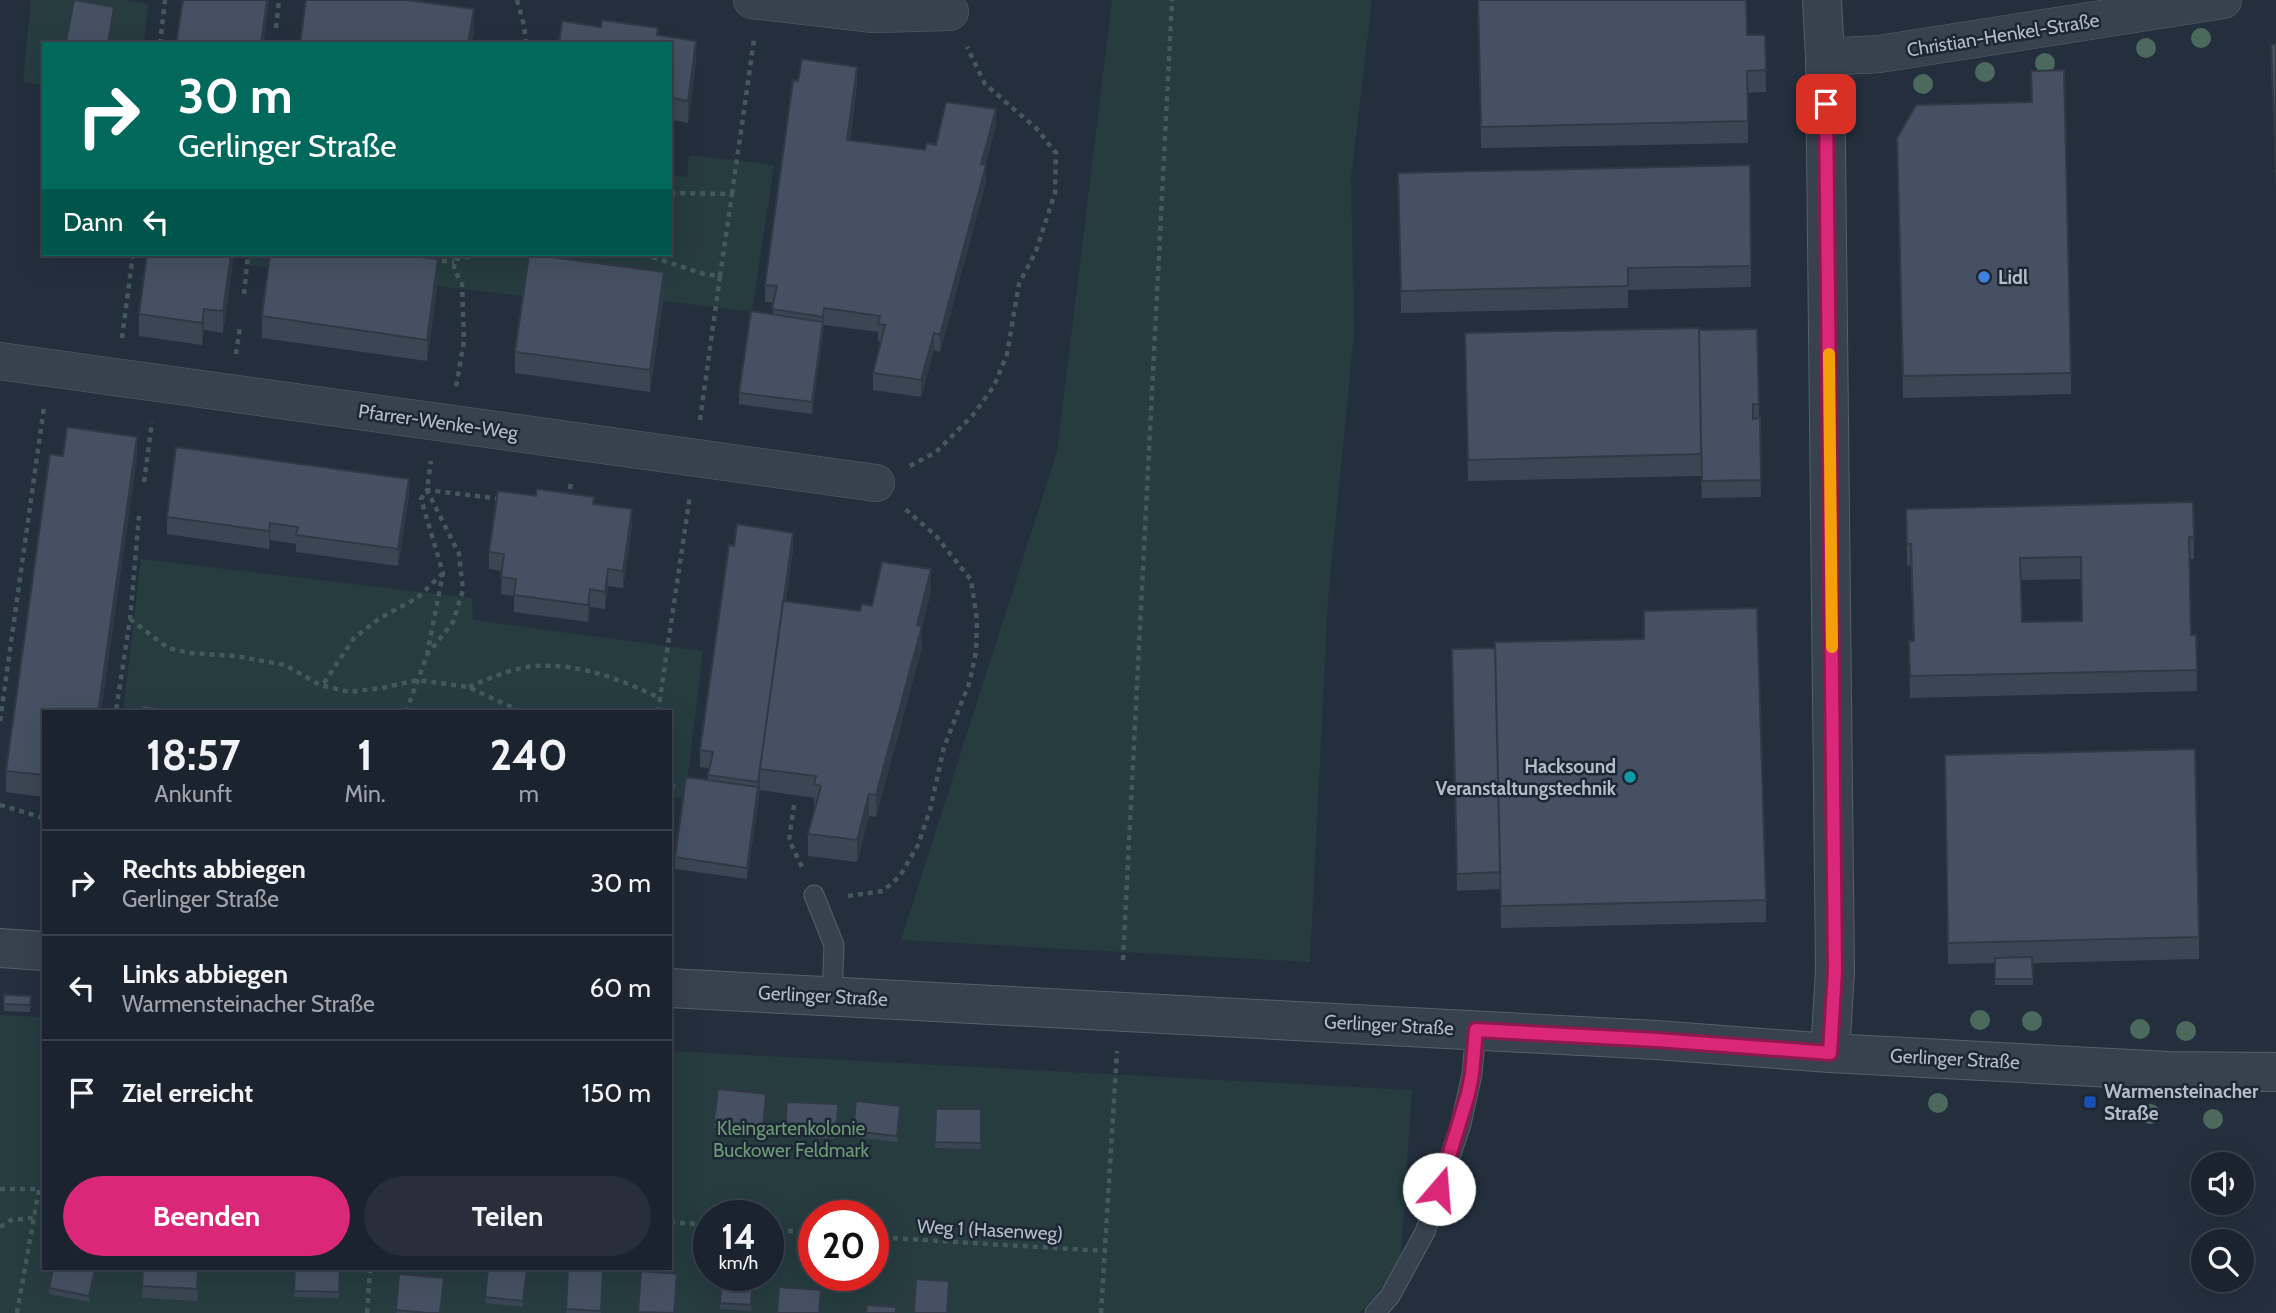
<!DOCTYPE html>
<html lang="de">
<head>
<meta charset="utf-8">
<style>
  body { margin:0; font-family:Cabin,sans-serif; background:#282f3a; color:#f1f3f6; height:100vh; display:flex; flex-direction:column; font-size:26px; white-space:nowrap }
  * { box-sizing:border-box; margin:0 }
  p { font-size:23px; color:#a0a4aa }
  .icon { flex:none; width:38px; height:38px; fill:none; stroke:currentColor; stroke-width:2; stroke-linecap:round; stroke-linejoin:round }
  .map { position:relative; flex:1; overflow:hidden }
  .side { position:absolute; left:42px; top:710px; width:630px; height:560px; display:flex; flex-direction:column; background:#1b232e; border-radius:0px; box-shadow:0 7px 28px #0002,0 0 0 2px #39404a }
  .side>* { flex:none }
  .top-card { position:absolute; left:42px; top:42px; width:630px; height:214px; border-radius:0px; box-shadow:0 7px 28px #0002,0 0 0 2px #39404a; background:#00695c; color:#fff; overflow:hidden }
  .fabs { position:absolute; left:2191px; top:1152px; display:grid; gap:14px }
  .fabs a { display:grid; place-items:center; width:63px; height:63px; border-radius:50%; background:#1b232e; box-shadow:0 7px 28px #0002,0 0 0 2px #39404a; font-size:35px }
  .speed { position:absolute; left:693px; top:1200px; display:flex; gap:14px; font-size:35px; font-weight:700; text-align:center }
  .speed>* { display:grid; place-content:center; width:91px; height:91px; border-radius:50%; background:#1b232e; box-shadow:0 7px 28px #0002,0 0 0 2px #39404a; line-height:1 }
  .speed small { font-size:18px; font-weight:400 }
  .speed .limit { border:10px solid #d22; background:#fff; color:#111 }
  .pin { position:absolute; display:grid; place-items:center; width:60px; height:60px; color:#fff; margin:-30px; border-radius:14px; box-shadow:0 4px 10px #0006 }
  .me { position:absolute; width:77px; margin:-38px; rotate:18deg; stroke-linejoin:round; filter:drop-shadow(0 0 5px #0008) }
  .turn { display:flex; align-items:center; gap:24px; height:147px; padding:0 21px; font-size:32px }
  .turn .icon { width:91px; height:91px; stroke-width:2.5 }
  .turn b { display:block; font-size:49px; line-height:60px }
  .then { display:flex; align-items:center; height:66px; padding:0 21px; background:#0003; gap:14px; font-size:26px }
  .eta { display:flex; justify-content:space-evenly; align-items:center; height:119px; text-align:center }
  .eta b { font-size:42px; font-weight:700; line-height:49px }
  .action { display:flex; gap:14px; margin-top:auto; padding:14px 21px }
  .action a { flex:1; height:80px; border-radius:42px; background:#db2777; color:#fff; font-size:28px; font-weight:700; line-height:80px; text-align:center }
  .action a+a { background:#282f3a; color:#f1f3f6 }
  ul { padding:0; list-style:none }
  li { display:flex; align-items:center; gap:21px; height:105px; padding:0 21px; border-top:2px solid #39404a }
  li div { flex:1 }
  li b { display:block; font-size:26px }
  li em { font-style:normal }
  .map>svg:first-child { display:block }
  .green { fill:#263c3f; fill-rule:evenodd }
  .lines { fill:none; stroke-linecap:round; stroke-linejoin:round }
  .service-casing { stroke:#565f6c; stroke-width:21 }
  .minor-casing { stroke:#565f6c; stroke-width:38 }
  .tertiary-casing { stroke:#565f6c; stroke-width:40 }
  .path { stroke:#44595c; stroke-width:4.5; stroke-dasharray:5 5; stroke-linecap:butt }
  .service { stroke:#38414e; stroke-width:19 }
  .minor { stroke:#38414e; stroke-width:37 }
  .tertiary { stroke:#38414e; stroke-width:38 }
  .tree { fill:#4b6a5d }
  .wall { fill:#3b4654; fill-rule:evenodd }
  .shaded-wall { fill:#303945 }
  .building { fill:#455162; stroke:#303945; stroke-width:2; fill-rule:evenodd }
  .route-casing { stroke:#8e194d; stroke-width:18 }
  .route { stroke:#db2777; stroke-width:12 }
  .slow { stroke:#f59e0b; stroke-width:12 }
  .shop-dot { fill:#3f7fe0; stroke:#1d2633; stroke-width:2.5 }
  .culture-dot { fill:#0f9aa8; stroke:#1d2633; stroke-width:2.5 }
  .transit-dot { fill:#1a4fb4; stroke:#1d2633; stroke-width:2.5 }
  .labels { text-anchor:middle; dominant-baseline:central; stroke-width:5; stroke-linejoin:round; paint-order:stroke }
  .street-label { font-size:19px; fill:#b4bcc9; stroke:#1d2633 }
  .poi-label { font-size:19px; font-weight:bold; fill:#b4bcc9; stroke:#1d2633; text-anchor:start }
  .park-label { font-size:19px; fill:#6b9a76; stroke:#1d2633 }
</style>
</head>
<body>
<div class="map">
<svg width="2276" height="1313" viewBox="0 0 2276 1313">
  <rect width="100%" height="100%" fill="#242f3e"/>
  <path class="green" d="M31,0H125L148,4L144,44H44V85L23,82Z
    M1112,0H1372L1351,178L1354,333L1328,600L1310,962L901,940L1057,452Z
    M689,155L774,165L752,312L531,284L526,296L247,265L248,254H670V175L687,177Z
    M141,559L472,598L473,620L703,651L685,799L670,797V712H123Z
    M0,1015L44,1017V1269H670V1051L1412,1090L1400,1266L1360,1313H0ZM709,1216H768V1276H709ZM814,1216H873V1276H814Z"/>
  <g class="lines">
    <g class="service-casing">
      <path id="service" d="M814,895L834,945L832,997
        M1375,1313L1390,1296L1425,1232L1461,1124L1472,1074L1476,1030"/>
    </g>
    <g class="minor-casing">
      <path id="minor" d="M752,0L874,14L950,12
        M1825,57L1879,54L2223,0
        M0,361L876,483"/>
    </g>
    <g class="tertiary-casing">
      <path id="tertiary" d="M1822,0L1825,57L1835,971L1830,1053
        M0,948L44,951
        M670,988L1656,1040L1830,1053L2169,1071L2276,1072"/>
    </g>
    <path class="path" d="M517,0L524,25L526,44
      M276,28L279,0
      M160,44L165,0
      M732,194L754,40
      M455,254L454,269L462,284L464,341L456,387
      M643,254L704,274L720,276L732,194L670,193
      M455,259L485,254
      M432,260L454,262
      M244,294L248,254
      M122,338L133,254
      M236,354L240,327
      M700,420L720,276
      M910,466L936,452L973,415L994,386L1007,354L1019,284L1036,251L1055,193L1056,153L1037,129L985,84L967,47
      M144,482L152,422
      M569,499L571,480
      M130,619L168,648L189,653L236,656L285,665L320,685L349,692L382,688L418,680L468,687L522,712
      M427,655L443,573L421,499L427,490L501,499
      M324,683L354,638L380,618L417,598L442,574
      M469,687C490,678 512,668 536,666C580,663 622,680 660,698
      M124,712L116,711L130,619L139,516
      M406,712L427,655L453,622L463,590L459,554L427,490L431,461
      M658,712L690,495
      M0,721L44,407
      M670,786L677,787
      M0,805L44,818
      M794,805L789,840L802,867
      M848,896L883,891L900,876L918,845L930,810L944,747L970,681L976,651L977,620L971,580L936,536L904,508
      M1123,960L1172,0
      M0,1189H44
      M670,1222L709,1225
      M0,1227L11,1220L34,1218
      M768,1229L814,1233
      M873,1237L1105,1251
      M17,1313L39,1189
      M367,1313L370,1269
      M1101,1313L1117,1051"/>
    <use href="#service" class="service"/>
    <use href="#minor" class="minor"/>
    <use href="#tertiary" class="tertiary"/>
  </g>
  <g class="tree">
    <circle cx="2201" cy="38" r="10"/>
    <circle cx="2146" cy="48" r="10"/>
    <circle cx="2045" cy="63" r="10"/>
    <circle cx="1985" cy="72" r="10"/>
    <circle cx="1923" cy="84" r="10"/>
    <circle cx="1980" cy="1020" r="10"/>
    <circle cx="2032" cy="1021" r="10"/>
    <circle cx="2140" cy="1029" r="10"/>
    <circle cx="2186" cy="1031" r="10"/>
    <circle cx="1938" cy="1103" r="10"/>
    <circle cx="2150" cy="1114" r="10"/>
    <circle cx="2213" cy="1119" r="10"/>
  </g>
  <path class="wall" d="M1478,0L1747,35H1765L1766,92L1748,93V143L1481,148Z
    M602,20L658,28V35L696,41V62L688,123L673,120L670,137V44H559L562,21L601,27Z
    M2276,44V190L2271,66V45Z
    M2031,71L2071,373V394L1903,398L1897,160L2031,103Z
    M798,81L857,84L850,141L925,150L936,145L996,126L985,165L986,182L940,352L934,350L921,397L873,390V373L881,341H878V332L824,325L812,414L739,404V393L772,315L774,303L765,302V285Z
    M1750,165L1751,287L1628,290V308L1401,313L1398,173Z
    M234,254L223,333L204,330L202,345L139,336V314Z
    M438,281L427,361L262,338V316Z
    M664,294L650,392L515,373V352Z
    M1757,329L1761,497L1702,498L1701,470V476L1468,481L1465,355L1699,340Z
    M63,456L137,459L44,712V797L6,792V771Z
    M409,496L398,566L296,552V544L270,540L269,549L167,534V517Z
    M2193,502L2194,559H2189L2191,635H2196L2197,691L1910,698L1909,641H1913L1911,566L1907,565L1906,509ZM2081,579L2082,621L2022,622L2021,580Z
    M594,504L632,526L623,588L608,586L605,609L590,607L588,622L514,612V596L501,594L502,571L489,569V552Z
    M734,546L793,550L786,601L860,611L872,606L931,591L922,628V647L876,817L869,816L857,862L808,856V834L815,806H814V798L760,790L747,879L675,869V857L708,780L709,768L700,767V750Z
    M1452,649L1766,900V922L1501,928L1500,874V889L1457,891Z
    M1945,776L2199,937V959L2033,963V985H1995V963L1948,964Z
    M4,995L31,996L30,1012L4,1011Z
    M766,1100L763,1133L714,1128V1122Z
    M787,1102L838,1104L836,1139L785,1137Z
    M936,1109H981V1149L935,1148Z
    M900,1112L897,1142L853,1137V1131Z
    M143,1269H199L197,1301L142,1298Z
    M295,1269H340L339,1298L294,1297Z
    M568,1269H603L601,1313H566Z
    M95,1274L89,1302L49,1294V1288Z
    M399,1274L444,1284L441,1313H396Z
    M527,1274L523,1307L485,1303V1297Z
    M754,1276L751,1311L720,1309V1303Z"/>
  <path class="shaded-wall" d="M267,0H269L264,44H261Z
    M114,7V13L109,44H108Z
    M474,9V31L472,44H468Z
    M696,41V62L688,123V101Z
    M857,67V84L847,157V140Z
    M673,98V120L670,137V115Z
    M996,109V126L981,182V164Z
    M986,165V182L940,352V335Z
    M231,254H234L223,333V311Z
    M438,259V281L427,361V340Z
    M664,272V294L650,392V370Z
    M824,308V325L812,414V402Z
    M204,309V330L202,345V323Z
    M934,333V350L921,397V380Z
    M137,437V459L101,712H98Z
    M409,479V496L398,566V549Z
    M632,509V526L623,588V571Z
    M270,523V540L269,549V531Z
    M793,533V550L763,769H760Z
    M608,569V586L605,609V592Z
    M931,569V591L922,628V647L876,817V795Z
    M590,589V607L588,622V605Z
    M760,773V790L747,879V868Z
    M869,794V816L857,862V840Z
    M95,1269V1274L89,1302V1296Z"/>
  <path class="building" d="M74,0L114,7L108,44H78L66,42Z
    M183,0H267L261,44H176Z
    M306,0H407L474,9L468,44H300Z
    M1478,0H1746L1747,35H1765L1766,70L1747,71L1748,121L1481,127Z
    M602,20L658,28L657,35L696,41L688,101L673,98L670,115V44H559L562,21L601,27Z
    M2276,44V169L2271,45Z
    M802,59L857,67L847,140L925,150L927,143L936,145L946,102L996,109L981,164L986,165L940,335L934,333L921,380L873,373L885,325L878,324L880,316L824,308L823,317L772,309L777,286L765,285L793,80L798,81Z
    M2064,70L2071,373L1903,376L1897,138L1916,105L2032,102L2031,71Z
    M1750,165L1751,266L1628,268V286L1401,291L1398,173Z
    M147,254H231L223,311L204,309L202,323L139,314Z
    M270,254H396L438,259L427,340L262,316Z
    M529,254L664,272L650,370L515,352Z
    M751,311L823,322L812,402L739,393Z
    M1699,328L1701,454L1468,460L1465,333Z
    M1757,329L1759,404H1753V419L1760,418L1761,480L1702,481L1699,330Z
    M67,427L137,437L98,712H44V775L6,771L50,454L63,456Z
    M176,447L409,479L398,549L296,535L298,527L270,523L269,531L167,517Z
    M537,489L594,497L593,504L632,509L623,571L608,569L605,592L590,589L588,605L514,595L516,579L501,577L504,554L489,552L498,491L536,496Z
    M2193,502L2194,537H2189L2191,635H2196L2197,670L1910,676L1909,641H1914L1911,544H1907L1906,509ZM2081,557L2082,621L2022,622L2020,558Z
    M737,524L793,533L758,782L708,775L713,752L700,750L729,545L734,546Z
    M882,562L931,569L917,625L922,626L876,795L869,794L857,840L808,834L821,786L814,784L816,776L760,769L783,601L860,611L862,604L872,606Z
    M1757,608L1766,900L1501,906L1495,642L1644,639V611Z
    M1495,648L1500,872L1457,874L1452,649Z
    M142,705L192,712H141Z
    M2195,749L2199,937L1948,943L1945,755Z
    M686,777L758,787L747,868L675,857Z
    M2032,957L2033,979H1995V958Z
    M4,995L31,996L30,1005L4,1004Z
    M718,1089L766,1094L763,1127L714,1122Z
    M856,1101L900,1106L897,1136L853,1131Z
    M787,1102L838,1104L836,1133L785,1131Z
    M936,1109H981V1143L935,1142Z
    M53,1269H95L89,1296L49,1288Z
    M143,1269H198L197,1289L142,1286Z
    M295,1269H340L339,1292L294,1291Z
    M488,1269H527L523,1301L485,1297Z
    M568,1269H603L601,1311L566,1309Z
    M641,1271L677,1274L674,1313L638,1312Z
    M399,1274L444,1278L440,1313H427L396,1310Z
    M722,1276H753L751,1305L720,1303Z
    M916,1279L949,1281L947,1313H914Z
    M779,1287L821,1290L819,1313H777Z
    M867,1305L896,1307V1313H866Z"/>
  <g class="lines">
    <g class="route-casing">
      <path id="route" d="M1439,1189L1468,1094L1472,1074L1476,1030L1657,1040L1830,1053L1835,971L1826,104"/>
    </g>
    <use href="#route" class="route"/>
    <path class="slow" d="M1829,354L1832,647"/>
  </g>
  <circle class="shop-dot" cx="1984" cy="277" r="7"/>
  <circle class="culture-dot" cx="1630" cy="777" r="7"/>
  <rect class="transit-dot" x="2083" y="1095" width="14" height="14" rx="3.5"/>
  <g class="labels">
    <g class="street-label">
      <text transform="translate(2003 35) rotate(-9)">Christian-Henkel-Straße</text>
      <text transform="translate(438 422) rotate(8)">Pfarrer-Wenke-Weg</text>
      <text transform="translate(823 996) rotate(3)">Gerlinger Straße</text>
      <text transform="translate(1389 1025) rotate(3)">Gerlinger Straße</text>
      <text transform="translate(1955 1059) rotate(3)">Gerlinger Straße</text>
      <text transform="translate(990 1230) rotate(3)">Weg 1 (Hasenweg)</text>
    </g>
    <g class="poi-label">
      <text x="1998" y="277">Lidl</text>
      <text x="1616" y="766" text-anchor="end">Hacksound<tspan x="1616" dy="22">Veranstaltungstechnik</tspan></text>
      <text x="2104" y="1091">Warmensteinacher<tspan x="2104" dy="22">Straße</tspan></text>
    </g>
    <g class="park-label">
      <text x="791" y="1128">Kleingartenkolonie<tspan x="791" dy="22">Buckower Feldmark</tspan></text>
    </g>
  </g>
</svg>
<div class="fabs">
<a><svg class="icon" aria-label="sound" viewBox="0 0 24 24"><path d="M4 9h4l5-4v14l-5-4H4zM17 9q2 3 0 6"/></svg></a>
<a><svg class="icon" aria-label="search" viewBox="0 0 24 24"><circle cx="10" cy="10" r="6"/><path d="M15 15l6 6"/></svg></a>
</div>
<div class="speed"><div>14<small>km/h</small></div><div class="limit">20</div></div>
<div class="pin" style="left:1826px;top:104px;background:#d93025"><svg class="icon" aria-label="arrive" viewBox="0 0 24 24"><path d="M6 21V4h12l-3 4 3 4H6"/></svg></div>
<svg class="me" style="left:1439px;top:1189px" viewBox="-20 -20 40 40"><circle r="19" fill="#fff"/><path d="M0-13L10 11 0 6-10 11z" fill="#db2777"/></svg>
<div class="top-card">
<div class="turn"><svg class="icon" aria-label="right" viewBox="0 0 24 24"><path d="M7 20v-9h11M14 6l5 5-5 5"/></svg><div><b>30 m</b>Gerlinger Straße</div></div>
<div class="then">Dann<svg class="icon" aria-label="left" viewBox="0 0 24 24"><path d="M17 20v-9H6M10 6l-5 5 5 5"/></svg></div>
</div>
<section class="side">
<div class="eta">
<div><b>18:57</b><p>Ankunft</p></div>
<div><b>1</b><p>Min.</p></div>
<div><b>240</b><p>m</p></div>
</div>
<ul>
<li><svg class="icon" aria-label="right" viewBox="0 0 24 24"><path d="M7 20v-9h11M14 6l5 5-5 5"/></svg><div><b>Rechts abbiegen</b><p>Gerlinger Straße</p></div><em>30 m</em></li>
<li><svg class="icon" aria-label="left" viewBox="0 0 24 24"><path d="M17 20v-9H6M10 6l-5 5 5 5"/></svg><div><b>Links abbiegen</b><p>Warmensteinacher Straße</p></div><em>60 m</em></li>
<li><svg class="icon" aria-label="arrive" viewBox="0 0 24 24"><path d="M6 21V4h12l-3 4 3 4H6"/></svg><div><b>Ziel erreicht</b></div><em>150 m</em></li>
</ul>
<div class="action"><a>Beenden</a><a>Teilen</a></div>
</section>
</div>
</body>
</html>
